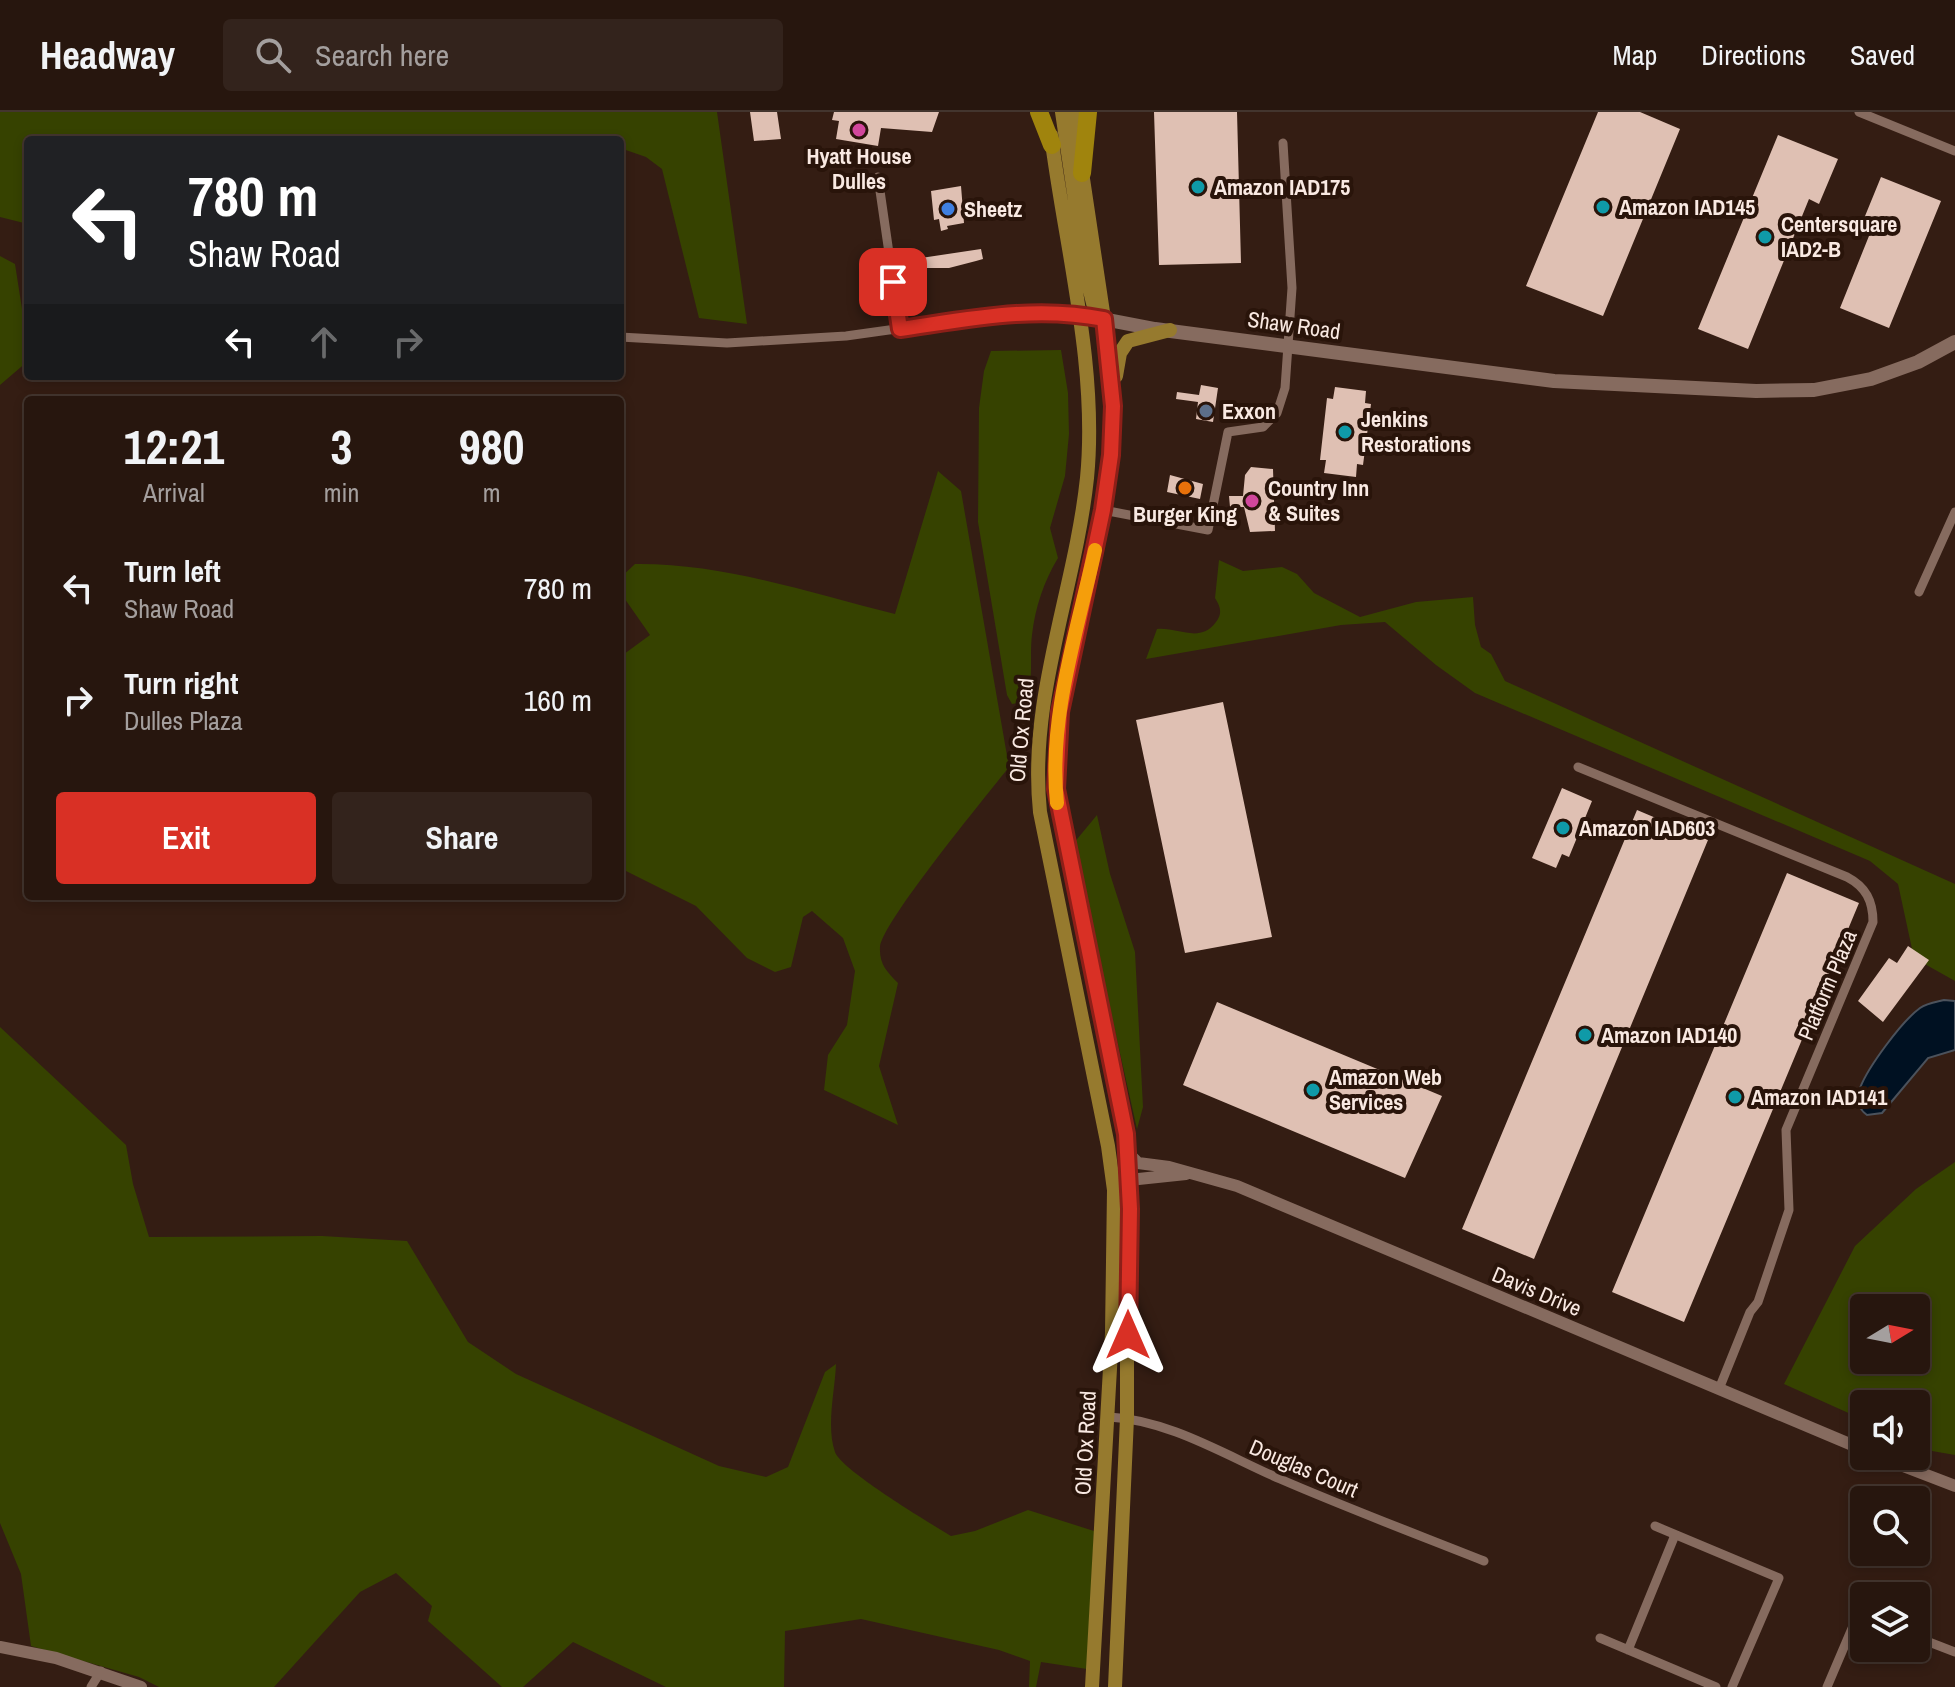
<!DOCTYPE html>
<html lang="en">
<head>
<meta charset="utf-8">
<style>
  body { margin:0; font-family:"Archivo Narrow",sans-serif; background:#33231c; color:#f1f3f6; height:100vh; display:flex; flex-direction:column; font-size:30px; white-space:nowrap }
  * { box-sizing:border-box; margin:0 }
  p { font-size:26px; color:#a49f9e }
  .icon { flex:none; width:44px; height:44px; fill:none; stroke:currentColor; stroke-width:2; stroke-linecap:round; stroke-linejoin:round }
  .map { position:relative; flex:1; overflow:hidden }
  .details { position:absolute; left:24px; top:284px; width:600px; height:504px; display:flex; flex-direction:column; background:#27160e; border-radius:8px; box-shadow:0 4px 12px #0003,0 0 0 2px #43352e }
  .details>* { flex:none }
  .guide { position:absolute; left:24px; top:24px; width:600px; height:244px; border-radius:8px; box-shadow:0 4px 12px #0003,0 0 0 2px #43352e; background:#202124; color:#fff; overflow:hidden }
  .needle { width:52px; rotate:80deg }
  .controls { position:absolute; left:1850px; top:1182px; display:grid; gap:16px }
  .controls a { display:grid; place-items:center; width:80px; height:80px; border-radius:8px; background:#27160e; box-shadow:0 4px 12px #0003,0 0 0 2px #43352e; font-size:40px }
  .pin { position:absolute; display:grid; place-items:center; width:68px; height:68px; color:#fff; margin:-34px; border-radius:16px; box-shadow:0 4px 12px #0006 }
  .me { position:absolute; width:88px; margin:-44px; rotate:0deg; stroke-linejoin:round; filter:drop-shadow(0 0 6px #0008) }
  .turn { display:flex; align-items:center; gap:28px; height:168px; padding:0 32px; font-size:36px }
  .turn .icon { width:104px; height:104px; stroke-width:2.5 }
  .turn b { display:block; font-size:56px; line-height:68px }
  .lanes { display:flex; align-items:center; height:76px; padding:0 32px; background:#0003; justify-content:center; gap:40px; direction:ltr }
  .lanes .off { opacity:.35 }
  .eta { display:flex; justify-content:space-evenly; align-items:center; height:136px; text-align:center }
  .eta b { font-size:48px; font-weight:700; line-height:56px }
  .button { display:flex; gap:16px; margin-top:auto; padding:16px 32px }
  .button a { flex:1; height:92px; border-radius:8px; background:#d93025; color:#fff; font-size:32px; font-weight:700; line-height:92px; text-align:center }
  .button a+a { background:#33231c; color:#f1f3f6 }
  ul { padding:0; list-style:none }
  li { display:flex; align-items:center; gap:24px; height:112px; padding:0 32px }
  li div { flex:1 }
  li b { display:block; font-size:30px }
  li em { font-style:normal }
  header { display:flex; align-items:center; gap:48px; box-sizing:border-box; height:112px; padding:0 40px; background:#27160e; border-bottom:2px solid #43352e }
  header strong { font-size:38px }
  nav { display:flex; gap:44px; margin-inline-start:auto; font-size:28px }
  .search { width:560px; height:72px; background:#33231c; display:flex; align-items:center; gap:20px; box-sizing:border-box; padding:0 28px; border-radius:8px; color:#a49f9e; font-size:30px }
  .map>svg:first-child { display:block }
  .green { fill:#364200; fill-rule:evenodd }
  .water { fill:#012; stroke:#4b525c; stroke-width:2 }
  .building { fill:#dfc0b3 }
  .lines { fill:none; stroke-linecap:round; stroke-linejoin:round }
  .minor { stroke:#866b5f; stroke-width:9 }
  .tertiary { stroke:#866b5f; stroke-width:12 }
  .secondary { stroke:#866b5f; stroke-width:14 }
  .primary { stroke:#967a2e; stroke-width:14 }
  .motorway { stroke:#a0840d; stroke-width:18 }
  .route-casing { stroke:#8d1f18; stroke-width:20 }
  .route { stroke:#d93025; stroke-width:14 }
  .slow { stroke:#f59e0b; stroke-width:14 }
  .hotel-dot { fill:#d1479c; stroke:#29140a; stroke-width:3 }
  .culture-dot { fill:#0f9aa8; stroke:#29140a; stroke-width:3 }
  .shop-dot { fill:#3f7fe0; stroke:#29140a; stroke-width:3 }
  .service-dot { fill:#5c6f8a; stroke:#29140a; stroke-width:3 }
  .food-dot { fill:#e8710a; stroke:#29140a; stroke-width:3 }
  .labels { text-anchor:middle; dominant-baseline:central; stroke-width:8; stroke-linejoin:round; paint-order:stroke }
  .poi-label { font-size:22px; font-weight:bold; fill:#f9e9e2; stroke:#29140a; text-anchor:start }
  .street-label { font-size:22px; fill:#f9e9e2; stroke:#29140a }
</style>
</head>
<body>
<header>
<strong>Headway</strong>
<div class="search"><svg class="icon" aria-label="search" viewBox="0 0 24 24"><circle cx="10" cy="10" r="6"/><path d="M15 15l6 6"/></svg>Search here</div>
<nav><a>Map</a><a>Directions</a><a>Saved</a></nav>
</header>
<div class="map">
<svg width="1955" height="1575" viewBox="0 0 1955 1575">
  <rect width="100%" height="100%" fill="#341d13"/>
  <path class="green" d="M0,0H717L747,212L699,206L662,57L646,45L620,36V28H28V112L0,105Z
    M0,144L15,152L28,235V249L0,273Z
    M1061,238L1068,281L1069,322L1065,364L1050,416L1058,446C1044,469 1035,496 1032,523C1029,546 1035,569 1024,590L1012,592L1007,583L978,410L979,296L984,259L991,239Z
    M938,359L961,379L1009,655C988,682 882,810 880,835C879,852 887,860 898,871L879,954L898,1013L824,978L828,943L847,913L855,859L843,826L812,799L803,805L791,855L775,860L747,846L696,794L620,756V545L650,523L620,480V466L635,452C725,451 809,481 895,502Z
    M1219,448L1243,459L1282,455L1297,462L1314,481L1360,505L1416,490L1473,485L1475,513L1481,535L1491,542L1505,569L1955,772V869L1914,846L1898,772L1870,749L1475,581L1436,553L1385,510L1341,513L1146,547L1157,517C1178,515 1200,532 1216,510C1223,501 1220,494 1215,486Z
    M1097,703L1110,762L1135,840L1143,995L1137,1017L1073,732Z
    M0,915L126,1033L133,1072L149,1125L322,1124L407,1129L468,1230L516,1262L719,1354L766,1365L788,1355L825,1260L836,1252C835,1279 826,1314 835,1340C841,1358 930,1411 951,1424L975,1419L1028,1398L1094,1419L1087,1557L1041,1550L1036,1575H1029L1030,1549L999,1538L861,1507L785,1519L784,1575H666L573,1530L523,1575H502L428,1509L432,1494L396,1461L360,1480L274,1575H159L139,1565L31,1534L21,1462L0,1411Z
    M1955,1050V1343L1932,1339L1916,1331V1292H1864V1308L1784,1272L1855,1134L1916,1077ZM1864,1196H1916V1248H1864Z"/>
  <path class="water" d="M1944,888L1955,889V938L1928,946L1882,1001L1867,1003C1858,997 1856,987 1860,976C1868,955 1902,909 1920,896C1927,891 1936,890 1944,888Z"/>
  <path class="building" d="M750,0H777L781,27L754,29Z
    M834,0H939L932,20L881,16L878,34L836,27L839,9L832,8Z
    M1154,0H1237L1241,151L1159,153Z
    M1598,0H1640L1680,17L1603,204L1526,174Z
    M1778,23L1838,47L1819,92L1809,87L1748,237L1698,217Z
    M1881,65L1941,89L1889,216L1840,196L1873,114L1863,109Z
    M961,74L964,111L947,114L948,117L941,119L939,107L934,108L931,79Z
    M981,137L983,147L976,149L949,156H922L921,146Z
    M1201,273L1218,276L1213,310L1196,307L1198,290L1176,287L1177,280L1199,283Z
    M1335,275L1366,279L1365,291L1371,292L1363,353L1357,352L1356,365L1324,361L1326,348H1320L1327,286L1333,287Z
    M1251,355L1273,357L1275,419L1250,420L1244,395H1230L1229,384H1243L1245,363Z
    M1170,363L1203,372L1200,387L1167,380Z
    M1223,590L1272,825L1185,841L1136,608Z
    M1562,676L1592,689L1569,745L1562,742L1556,756L1532,746Z
    M1637,698L1708,728L1534,1147L1462,1117Z
    M1787,761L1859,791L1684,1210L1612,1180Z
    M1908,834L1929,848L1883,910L1858,889L1889,846L1897,851Z
    M1217,890L1442,984L1405,1066L1183,973Z"/>
  <g class="lines">
    <path class="minor" d="M1859,0L1955,39
      M878,65L900,217
      M620,225L727,231L846,224L1017,200L1077,202
      M1103,398L1208,418L1228,320L1263,315L1277,301L1285,276L1292,176L1283,31
      M1919,480L1955,400
      M1578,655L1847,765C1866,775 1873,789 1873,810L1786,1018L1789,1098L1758,1190L1750,1200L1719,1277
      M1109,1305C1169,1308 1225,1343 1280,1367C1347,1396 1416,1422 1484,1449
      M1655,1414L1779,1466L1732,1575
      M1916,1525L1955,1540
      M1600,1526L1716,1575
      M1628,1538L1675,1423
      M91,1575L101,1559
      M1827,1575L1853,1514L1864,1506"/>
    <path class="tertiary" d="M1128,1035L1131,1044L1138,1051L1169,1055L1237,1074L1864,1338
      M1129,1068L1186,1062
      M1877,1344L1955,1374
      M0,1535L56,1546L141,1575"/>
    <path class="secondary" d="M1077,202L1155,217L1554,269L1756,279L1814,278L1871,267L1918,250L1955,230"/>
    <path class="primary" d="M1062,0L1086,162L1093,191L1100,203
      M1073,0L1104,207L1113,320L1103,398L1060,600L1056,677L1127,1032V1306L1115,1575
      M1051,23C1065,134 1098,254 1087,366C1075,479 1028,586 1040,700L1108,1034L1114,1078L1112,1221L1092,1575
      M1116,264L1120,241L1128,229L1170,218"/>
    <path class="motorway" d="M1039,0L1052,33
      M1082,61L1088,0"/>
  </g>
  <g class="lines">
    <g class="route-casing">
      <path id="route" d="M893,170L900,217C969,207 1035,193 1104,207L1113,294L1111,343L1103,398L1060,600L1056,677L1126,1022L1130,1097L1128,1223"/>
    </g>
    <use href="#route" class="route"/>
    <path class="slow" d="M1057,691C1048,607 1077,520 1095,438"/>
  </g>
  <g class="hotel-dot">
    <circle cx="859" cy="18" r="8"/>
    <circle cx="1252" cy="389" r="8"/>
  </g>
  <g class="culture-dot">
    <circle cx="1198" cy="75" r="8"/>
    <circle cx="1603" cy="95" r="8"/>
    <circle cx="1765" cy="125" r="8"/>
    <circle cx="1345" cy="320" r="8"/>
    <circle cx="1563" cy="716" r="8"/>
    <circle cx="1585" cy="923" r="8"/>
    <circle cx="1313" cy="978" r="8"/>
    <circle cx="1735" cy="985" r="8"/>
  </g>
  <circle class="shop-dot" cx="948" cy="97" r="8"/>
  <circle class="service-dot" cx="1206" cy="299" r="8"/>
  <circle class="food-dot" cx="1185" cy="376" r="8"/>
  <g class="labels">
    <g class="poi-label">
      <text x="859" y="44" text-anchor="middle">Hyatt House<tspan x="859" dy="25">Dulles</tspan></text>
      <text x="1214" y="75">Amazon IAD175</text>
      <text x="1619" y="95">Amazon IAD145</text>
      <text x="964" y="97">Sheetz</text>
      <text x="1781" y="112">Centersquare<tspan x="1781" dy="25">IAD2-B</tspan></text>
      <text x="1222" y="299">Exxon</text>
      <text x="1361" y="307">Jenkins<tspan x="1361" dy="25">Restorations</tspan></text>
      <text x="1268" y="376">Country Inn<tspan x="1268" dy="25">&amp; Suites</tspan></text>
      <text x="1185" y="402" text-anchor="middle">Burger King</text>
      <text x="1579" y="716">Amazon IAD603</text>
      <text x="1601" y="923">Amazon IAD140</text>
      <text x="1329" y="965">Amazon Web<tspan x="1329" dy="25">Services</tspan></text>
      <text x="1751" y="985">Amazon IAD141</text>
    </g>
    <g class="street-label">
      <text transform="translate(1294 213) rotate(8)">Shaw Road</text>
      <text transform="translate(1021 618) rotate(-85)">Old Ox Road</text>
      <text transform="translate(1827 873) rotate(-67)">Platform Plaza</text>
      <text transform="translate(1537 1179) rotate(23)">Davis Drive</text>
      <text transform="translate(1085 1331) rotate(-87)">Old Ox Road</text>
      <text transform="translate(1304 1356) rotate(23)">Douglas Court</text>
    </g>
  </g>
</svg>
<div class="controls">
<a><svg class="needle" viewBox="-14 -14 28 28"><path d="M0-13l5 13h-10z" fill="#e53935"/><path d="M0 13l5-13h-10z" fill="#a49f9e"/></svg></a>
<a><svg class="icon" aria-label="sound" viewBox="0 0 24 24"><path d="M4 9h4l5-4v14l-5-4H4zM17 9q2 3 0 6"/></svg></a>
<a><svg class="icon" aria-label="search" viewBox="0 0 24 24"><circle cx="10" cy="10" r="6"/><path d="M15 15l6 6"/></svg></a>
<a><svg class="icon" aria-label="layers" viewBox="0 0 24 24"><path d="M12 4l9 5-9 5-9-5zM3 14l9 5 9-5"/></svg></a>
</div>
<div class="pin" style="left:893px;top:170px;background:#d93025"><svg class="icon" aria-label="arrive" viewBox="0 0 24 24"><path d="M6 21V4h12l-3 4 3 4H6"/></svg></div>
<svg class="me" style="left:1128px;top:1223px" viewBox="-20 -20 40 40"><path d="M0-17L14 15 0 8-14 15z" fill="#d93025" stroke="#fff" stroke-width="4"/></svg>
<div class="guide">
<div class="turn"><svg class="icon" aria-label="left" viewBox="0 0 24 24"><path d="M17 20v-9H6M10 6l-5 5 5 5"/></svg><div><b>780 m</b>Shaw Road</div></div>
<div class="lanes"><svg class="icon" aria-label="left" viewBox="0 0 24 24"><path d="M17 20v-9H6M10 6l-5 5 5 5"/></svg><svg class="icon off" aria-label="ahead" viewBox="0 0 24 24"><path d="M12 20V5M6 11l6-6 6 6"/></svg><svg class="icon off" aria-label="right" viewBox="0 0 24 24"><path d="M7 20v-9h11M14 6l5 5-5 5"/></svg></div>
</div>
<section class="details">
<div class="eta">
<div><b>12:21</b><p>Arrival</p></div>
<div><b>3</b><p>min</p></div>
<div><b>980</b><p>m</p></div>
</div>
<ul>
<li><svg class="icon" aria-label="left" viewBox="0 0 24 24"><path d="M17 20v-9H6M10 6l-5 5 5 5"/></svg><div><b>Turn left</b><p>Shaw Road</p></div><em>780 m</em></li>
<li><svg class="icon" aria-label="right" viewBox="0 0 24 24"><path d="M7 20v-9h11M14 6l5 5-5 5"/></svg><div><b>Turn right</b><p>Dulles Plaza</p></div><em>160 m</em></li>
</ul>
<div class="button"><a>Exit</a><a>Share</a></div>
</section>
</div>
</body>
</html>
